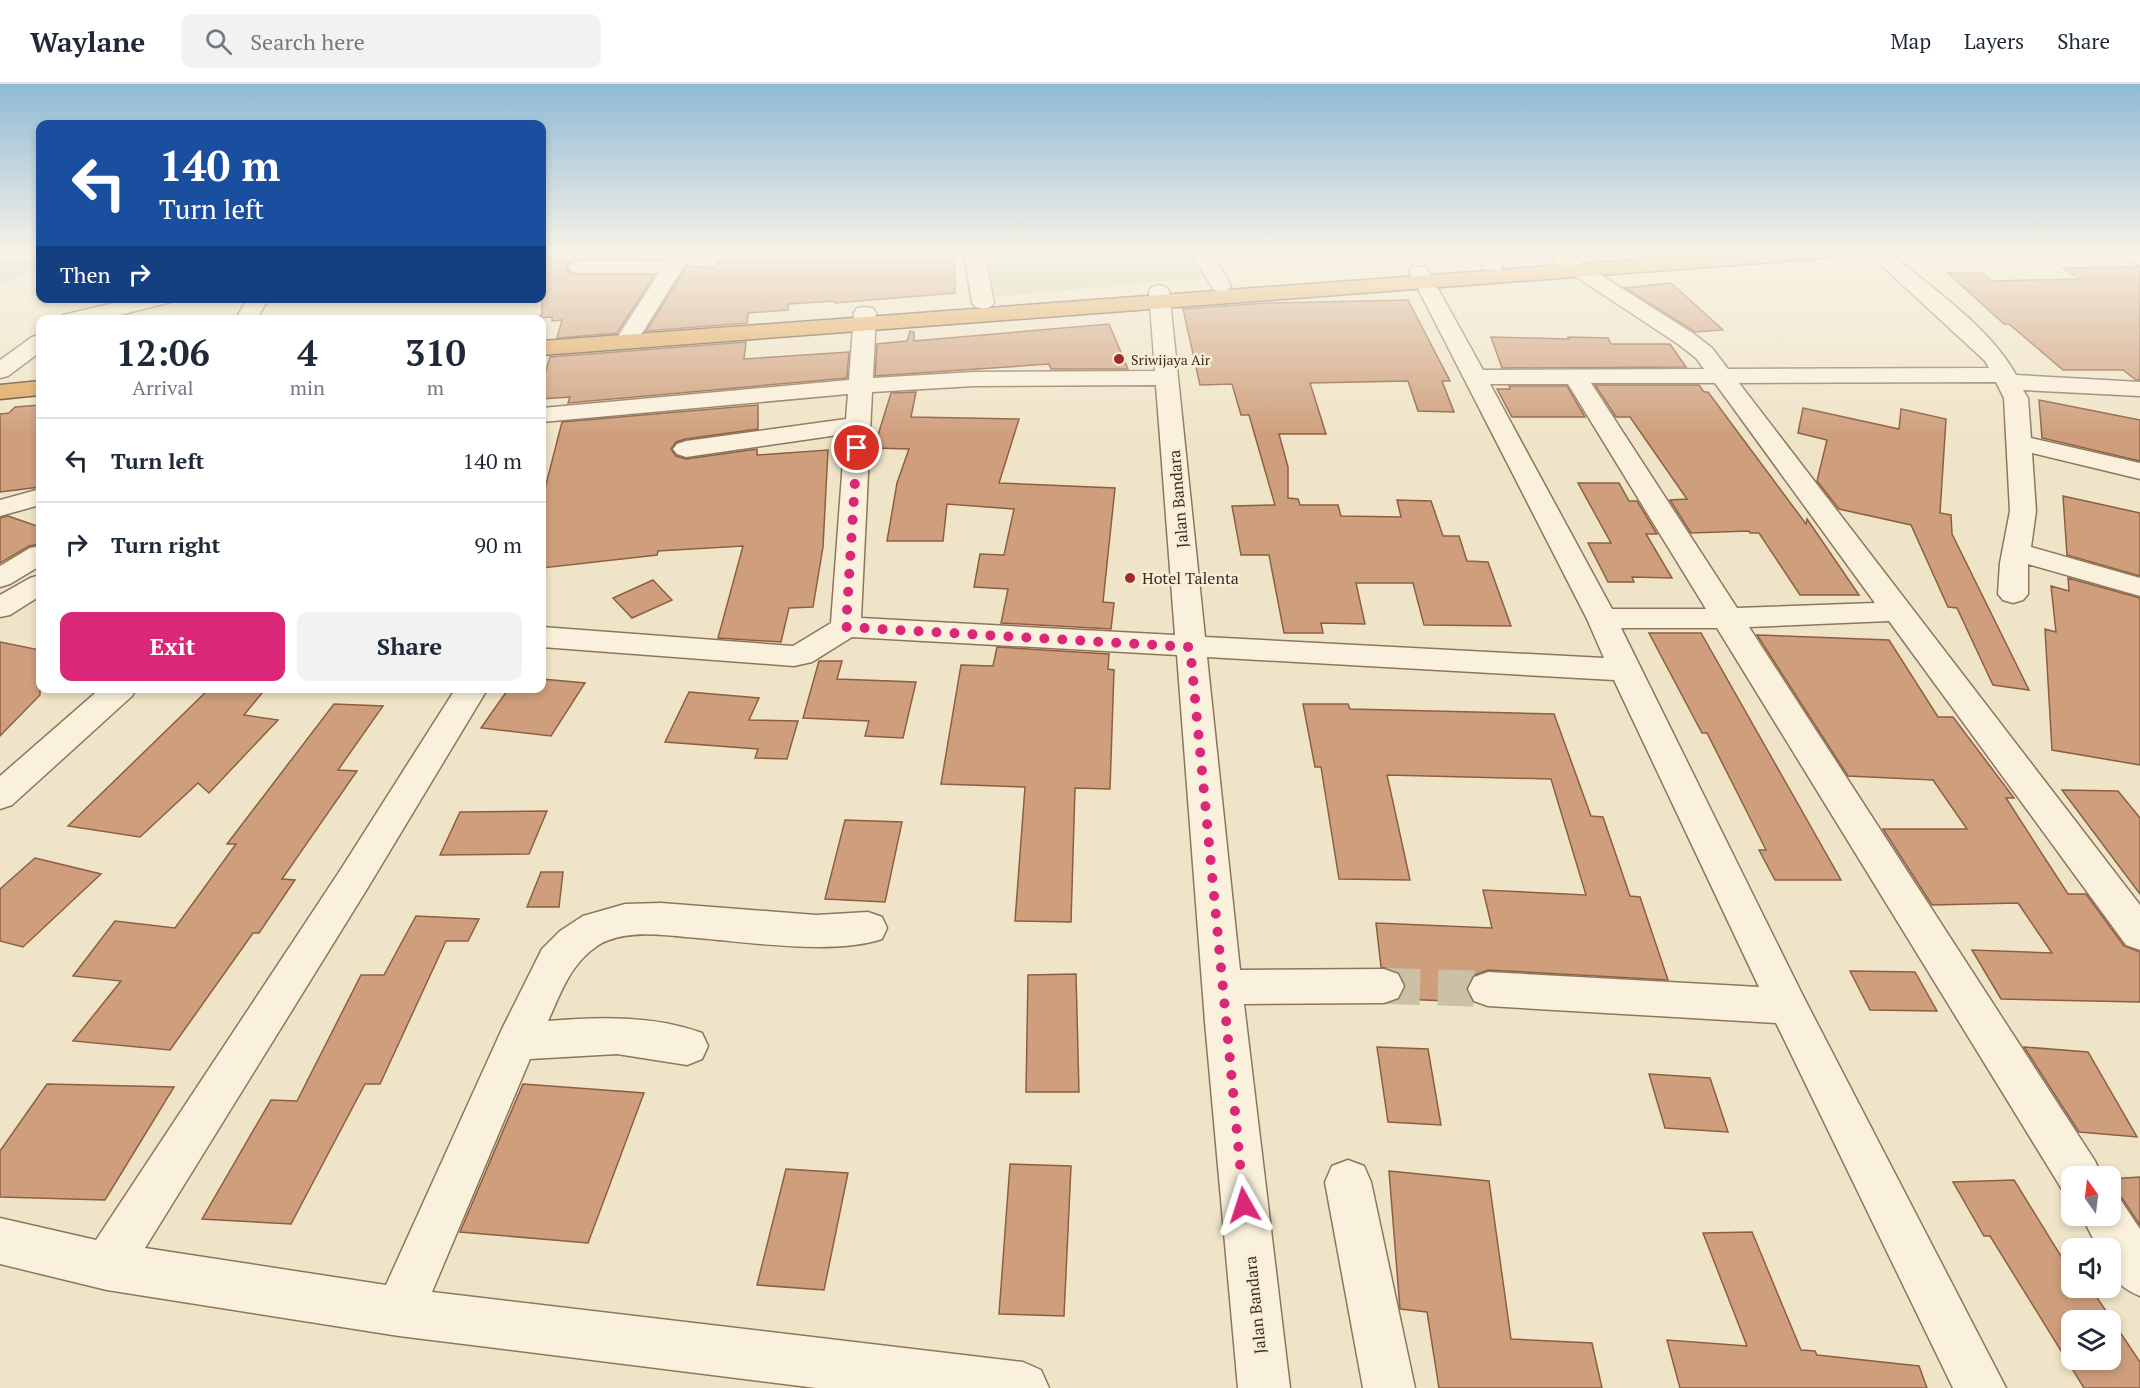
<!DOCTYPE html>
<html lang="en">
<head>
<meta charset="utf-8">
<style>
  body { margin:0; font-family:"PT Serif",serif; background:#f2f2f3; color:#1f2937; height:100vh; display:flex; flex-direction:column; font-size:22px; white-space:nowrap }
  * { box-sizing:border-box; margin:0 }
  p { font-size:20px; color:#747a83 }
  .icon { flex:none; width:33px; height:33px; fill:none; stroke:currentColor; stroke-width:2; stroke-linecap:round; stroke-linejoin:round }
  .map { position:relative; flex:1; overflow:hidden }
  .panel { position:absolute; left:36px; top:231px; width:510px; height:378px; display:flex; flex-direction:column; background:#fff; border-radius:12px; box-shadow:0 3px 9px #0003 }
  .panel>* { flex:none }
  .hud { position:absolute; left:36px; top:36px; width:510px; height:183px; border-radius:12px; box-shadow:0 3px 9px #0003; background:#1a4fa0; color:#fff; overflow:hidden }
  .needle { width:39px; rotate:346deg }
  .controls { position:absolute; left:2061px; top:1082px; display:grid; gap:12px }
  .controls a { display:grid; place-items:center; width:60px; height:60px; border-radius:12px; background:#fff; box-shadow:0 3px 9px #0003; font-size:30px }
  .pin { position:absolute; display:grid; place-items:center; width:51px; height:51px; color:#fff; margin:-26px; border:3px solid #fff; border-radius:50%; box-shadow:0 2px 6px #0007 }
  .me { position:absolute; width:66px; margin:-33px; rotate:354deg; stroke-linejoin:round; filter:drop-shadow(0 0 4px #0008) }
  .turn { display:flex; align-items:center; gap:21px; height:126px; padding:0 24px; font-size:27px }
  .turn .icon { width:78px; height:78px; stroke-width:2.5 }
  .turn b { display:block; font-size:42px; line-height:51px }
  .then { display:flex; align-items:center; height:57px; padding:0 24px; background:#0003; gap:12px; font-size:22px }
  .eta { display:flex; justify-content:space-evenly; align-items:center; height:102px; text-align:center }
  .eta b { font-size:36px; font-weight:700; line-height:42px }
  .cta { display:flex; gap:12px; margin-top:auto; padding:12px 24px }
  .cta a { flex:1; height:69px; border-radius:12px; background:#db2777; color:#fff; font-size:24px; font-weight:700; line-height:69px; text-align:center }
  .cta a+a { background:#f2f2f3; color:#1f2937 }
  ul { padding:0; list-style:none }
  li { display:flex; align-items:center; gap:18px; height:84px; padding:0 24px; border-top:2px solid #e0e1e3 }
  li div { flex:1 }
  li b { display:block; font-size:22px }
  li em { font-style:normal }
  header { display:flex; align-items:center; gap:36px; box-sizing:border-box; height:84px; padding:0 30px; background:#fff; border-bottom:2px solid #e0e1e3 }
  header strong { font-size:28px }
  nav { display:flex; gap:33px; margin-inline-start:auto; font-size:21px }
  .search { width:420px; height:54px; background:#f2f2f3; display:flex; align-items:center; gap:15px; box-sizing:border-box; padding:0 21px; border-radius:12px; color:#747a83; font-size:22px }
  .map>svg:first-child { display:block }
  .green { fill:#c9cf9b }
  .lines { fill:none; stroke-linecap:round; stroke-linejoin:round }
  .river { fill:#a9c4bc; fill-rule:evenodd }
  .building { fill:#cf9f7d; stroke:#8d5f41; stroke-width:1.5; fill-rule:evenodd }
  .minor-tunnel { stroke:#ccc0a6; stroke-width:36; stroke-dasharray:36 18; stroke-linecap:butt }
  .minor-casing { stroke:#8d765c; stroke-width:3 }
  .highway-casing { stroke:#5b4430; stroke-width:3 }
  .minor { fill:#faf1dc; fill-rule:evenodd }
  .highway { fill:#e0a458; fill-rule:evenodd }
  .route { stroke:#db2777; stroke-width:10; stroke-dasharray:0 18 }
  .poi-dot { fill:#9e2a2b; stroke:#f7eed8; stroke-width:2 }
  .labels { text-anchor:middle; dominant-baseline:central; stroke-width:5; stroke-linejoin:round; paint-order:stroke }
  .far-poi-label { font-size:14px; fill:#3d2e20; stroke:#f7eed8; text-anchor:start }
  .street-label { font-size:16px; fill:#3d2e20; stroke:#f7eed8 }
  .poi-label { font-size:16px; fill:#3d2e20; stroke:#f7eed8; text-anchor:start }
</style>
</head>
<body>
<header>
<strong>Waylane</strong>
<div class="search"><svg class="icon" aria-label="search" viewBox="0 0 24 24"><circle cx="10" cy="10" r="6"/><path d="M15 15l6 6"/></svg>Search here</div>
<nav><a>Map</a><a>Layers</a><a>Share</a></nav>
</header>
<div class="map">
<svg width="2140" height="1304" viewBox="0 0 2140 1304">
  <rect width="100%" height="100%" fill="#f0e4c8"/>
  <path class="green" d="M982,168H1198L1211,193L992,213Z"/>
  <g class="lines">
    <path class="river" d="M22,168H40V183L0,200V178Z"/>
  </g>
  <path class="building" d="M600,168H648L643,175H577L569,178L566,184L570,189L578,191H655L617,249L557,254L562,236L552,237V233L539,234L542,229V171H598Z
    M726,168H891L890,172L954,168L955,209L835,219L834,217L788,220V226L748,229L747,239L646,247L687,182L715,184Z
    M2140,183V296H2136L2123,286H2063L2009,240H2004L1948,189H1982L1992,197L2079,195L2063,184Z
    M1671,199L1723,246L1695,248L1625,204Z
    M1408,216L1450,297H1442L1454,328L1418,327L1408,297L1310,299L1326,350H1279L1288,383V414L1298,415L1300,421H1338L1341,432L1401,433L1397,416L1431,417L1443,452H1459L1467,477L1488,478L1511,542L1424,541L1413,499H1356L1365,540L1321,539L1323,549H1284L1269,471H1241L1232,422L1275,421L1249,331H1241L1232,300L1200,301L1183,225L1265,219Z
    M1109,240L1128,285H1051L1049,280L875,292L877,260L907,257L910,247L914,248V257Z
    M1491,253L1569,255L1568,253L1608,254L1611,260H1670L1686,283L1502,284Z
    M746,258L744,275L849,268L847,294L568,319L570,313L542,315V300L550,273Z
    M1595,301H1699L1704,308H1708L1806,440L1807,435L1859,511H1800L1759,449H1750L1749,447L1691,449L1670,416L1687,415L1630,333H1616Z
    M1509,302H1567L1585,333H1512L1497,305H1510Z
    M916,308L911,333L1019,335L999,399L1115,404L1103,518L1114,519L1111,545L1001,539L1008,505L974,503L980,470L1004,471L1014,425L947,420L943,457H887L897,399L909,365L874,364L891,309Z
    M2039,316L2140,336V377L2042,354Z
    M40,321V403L0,408V330L9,329L15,323Z
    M758,321V345L686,355L676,358L671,365L676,372L686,375L757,365V371L828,366L823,463L813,523L789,524L781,558L718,554L743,462L658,467L657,471L542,484V416L562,338Z
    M1803,324L1899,345L1901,325L1946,335L1940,429L1951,431L1952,450L2029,606L1993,601L1957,524L1948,523L1911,441L1839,425L1817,397L1827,356L1798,349Z
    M1578,399H1619L1629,417H1637L1657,450H1646L1672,494L1632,493L1634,498H1608L1588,459H1611Z
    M2063,412L2140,429V492L2067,471Z
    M8,432L40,443V460L29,462L0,479V434Z
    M2068,494L2140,514V681L2052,666L2045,545L2056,548L2051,502L2069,507Z
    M653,496L672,516L632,534L613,514Z
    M1649,549H1701L1841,796H1775L1759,766H1766L1746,726L1707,649H1702Z
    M1757,551L1889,556L1938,633H1953L2014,714H2006L2068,810H2086L2124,862L2140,868V918L2001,915L1972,866L2052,869L2018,819L1932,821L1883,745H1967L1933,696L1848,692Z
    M0,558L40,566V611L0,652Z
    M997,563L1109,570L1108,585L1114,586L1110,705L1075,704L1071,838L1015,837L1025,703L941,700L961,581L993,582Z
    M819,577H842L837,595L916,598L903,654L865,652L869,637L803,634Z
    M542,595L585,599L551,652L481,644L509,604H542Z
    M210,604H266L244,631L278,636L209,709L198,699L140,753L68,742Z
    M689,608L759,614L749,636L798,637L787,675L755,674L758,665L665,658Z
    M334,620L383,622L338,686L357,687L282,795L295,796L259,849H253L170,966L73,957L121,897L73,892L115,837L175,844L236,760H227Z
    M1303,620H1348L1350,625L1554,630L1591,732L1603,733L1630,812L1640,813L1668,896L1488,886L1472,892L1466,904L1472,918L1400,915L1406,901L1399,888L1381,883L1376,839L1492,844L1483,806L1586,811L1551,695L1387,691L1410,796L1339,795L1321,683H1315Z
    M2062,706L2118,707L2140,734V810Z
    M547,727L529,770L440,771L460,728Z
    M845,736L902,738L885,818L825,815Z
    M35,774L101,790L23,863L0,857V805Z
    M541,788H563L559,823H527Z
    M416,832L479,835L468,857H446L380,1000H365L291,1140L202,1135L271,1016L297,1017L361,891H384Z
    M1850,887L1915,888L1937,927L1870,926Z
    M1076,890L1079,1008H1026L1028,891Z
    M1377,963L1428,965L1441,1041L1388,1038Z
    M2024,963L2088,968L2137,1053L2079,1048Z
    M1649,990L1710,994L1728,1048L1665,1044Z
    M47,1000L174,1003L105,1116L0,1113V1067Z
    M523,1000L644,1009L588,1159L460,1148Z
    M1010,1080L1071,1082L1064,1232L999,1230Z
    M786,1085L848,1089L824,1206L757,1201Z
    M1389,1087L1489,1097L1511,1255L1592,1259L1602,1304H1439L1427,1228L1400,1225Z
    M2140,1093V1141L2122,1114L2110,1106V1095Z
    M2014,1096L2072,1190V1203H2090L2140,1278V1304H2084L1990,1152H1984L1953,1098ZM2072,1236H2110V1275H2072Z
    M1752,1148L1801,1266L1815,1267L1817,1271L1919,1282L1927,1304H1680L1667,1256L1747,1262L1703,1149Z"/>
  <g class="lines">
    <path class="minor-tunnel" d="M1384,902L1488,905"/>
    <g class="minor-casing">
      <path id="minor" d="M673,168H693L634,262L626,264L618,262L615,257L659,189H578L571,187L568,183L571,179L578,177H667Z
        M964,168H984L994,219L990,223L983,225L976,223L972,219Z
        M1191,168H1211L1231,202L1228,206L1221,208L1214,206Z
        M1468,168H1490L1503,182L1500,186H1486Z
        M1867,168H1889C1931,204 1990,243 2016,291L2140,298V312L2023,306L2028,314L2031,354L2140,379V395L2032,369L2036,427L2031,463L2140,494V512L2028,480V510L2023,516L2013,519L2003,516L1998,510L2000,479L2010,427L2004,314L1996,298L1739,299L2140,821V866L2126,861L1889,537L1749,543L2095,1077L2102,1092H2072V1111L2063,1107L1717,544H1621L1802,910L2006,1304H1953L1776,939L1488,922L1474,917L1468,905L1474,893L1488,888L1759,903L1614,596L1207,573L1240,886L1384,885L1398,890L1404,902L1398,914L1384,919L1244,920L1290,1304H1238L1205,938L1177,571L852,553L812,578L794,582L542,563V543L793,562L831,539L845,350L686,373L677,370L673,365L677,360L686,357L846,335L848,310L542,338V324L849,296L854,229L857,224L865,223L873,224L876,229L873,294L974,288L1155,287L1149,207L1152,203L1159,201L1166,203L1169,207L1205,553L1604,574L1587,535L1409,187L1412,183H1426L1483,286L1704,285L1696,274L1678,260L1557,180L1554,176L1557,172H1571L1694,250L1712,264L1728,285L1989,284L1985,277ZM1591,299H1715L1875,519L1737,524ZM1490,300H1568L1706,525H1612ZM1156,301L1175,551L861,534L872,308L974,302Z
        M2118,168H2140V181L2133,179Z
        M135,214H174L171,218L100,236H61L63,231Z
        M248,214H269L256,236H235Z
        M40,251V268L8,292L0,294V276L32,253Z
        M40,405V421L0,432V416Z
        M40,462V482L10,500L0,503V482L30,464Z
        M40,491V512L10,531L0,533V511L30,494Z
        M101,604H137L132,612L12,721L0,725V692Z
        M456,604H488L367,805L145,1164L386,1201L502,945L542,865L560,847L583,832L625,820L661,819L816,831L868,828L882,833L887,844L882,855C831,872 741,857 686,853C662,851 633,847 609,856C602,858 592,865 586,871C567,889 559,913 548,937C598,933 653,931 702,949L708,962L702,975L687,981L617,970L530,975L432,1208L1023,1278L1041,1286L1049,1304H816L399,1252L107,1206L0,1180V1134L96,1156L341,785Z
        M1348,1076L1364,1082L1371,1098L1415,1304H1363L1325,1098L1332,1082Z
        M2110,1111L2120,1115L2140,1145V1212C2115,1202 2110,1190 2110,1164H2098L2081,1131H2110Z"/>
    </g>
    <g class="highway-casing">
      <path id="highway" d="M1740,168H1835L1832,172L1825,174L542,271V257Z
        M40,297V311L0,315V301Z"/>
    </g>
    <use href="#minor" class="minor"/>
    <use href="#highway" class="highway"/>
  </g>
  <linearGradient id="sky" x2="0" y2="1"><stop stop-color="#8fbad6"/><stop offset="0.48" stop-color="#f8f3e6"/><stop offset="1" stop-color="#f8f3e6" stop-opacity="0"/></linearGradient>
  <rect width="2140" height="351" fill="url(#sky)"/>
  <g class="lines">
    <path class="route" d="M857,364L846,543L1190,563L1244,1121"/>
  </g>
  <g class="poi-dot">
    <circle cx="1119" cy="275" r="6"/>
    <circle cx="1130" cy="494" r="6"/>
  </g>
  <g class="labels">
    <g class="far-poi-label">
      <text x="1131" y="275">Sriwijaya Air</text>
    </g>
    <g class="street-label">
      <text transform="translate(1178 415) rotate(-95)">Jalan Bandara</text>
      <text transform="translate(1255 1221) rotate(-96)">Jalan Bandara</text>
    </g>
    <g class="poi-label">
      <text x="1142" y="494">Hotel Talenta</text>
    </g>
  </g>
</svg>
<div class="controls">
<a><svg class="needle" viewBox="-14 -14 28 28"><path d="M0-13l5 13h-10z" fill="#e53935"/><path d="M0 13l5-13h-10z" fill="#747a83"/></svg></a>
<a><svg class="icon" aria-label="sound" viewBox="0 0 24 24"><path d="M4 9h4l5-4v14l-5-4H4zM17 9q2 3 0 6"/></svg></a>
<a><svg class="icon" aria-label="layers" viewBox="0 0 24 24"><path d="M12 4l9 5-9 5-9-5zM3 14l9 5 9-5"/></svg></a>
</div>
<div class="pin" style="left:857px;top:364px;background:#d93025"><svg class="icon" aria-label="arrive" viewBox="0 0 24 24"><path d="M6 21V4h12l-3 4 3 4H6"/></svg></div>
<svg class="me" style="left:1244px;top:1121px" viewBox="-20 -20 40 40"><path d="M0-17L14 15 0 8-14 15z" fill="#db2777" stroke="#fff" stroke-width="4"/></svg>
<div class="hud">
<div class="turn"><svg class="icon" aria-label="left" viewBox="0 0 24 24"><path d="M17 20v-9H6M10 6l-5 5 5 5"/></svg><div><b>140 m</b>Turn left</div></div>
<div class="then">Then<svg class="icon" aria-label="right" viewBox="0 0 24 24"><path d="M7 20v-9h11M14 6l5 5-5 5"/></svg></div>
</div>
<section class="panel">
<div class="eta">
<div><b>12:06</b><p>Arrival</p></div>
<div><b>4</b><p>min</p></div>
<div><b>310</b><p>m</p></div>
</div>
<ul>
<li><svg class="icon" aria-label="left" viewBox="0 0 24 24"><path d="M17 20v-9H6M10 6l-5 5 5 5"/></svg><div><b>Turn left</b></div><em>140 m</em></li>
<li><svg class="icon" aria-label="right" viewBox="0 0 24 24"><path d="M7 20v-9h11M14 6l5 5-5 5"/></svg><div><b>Turn right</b></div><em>90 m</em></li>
</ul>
<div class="cta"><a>Exit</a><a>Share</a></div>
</section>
</div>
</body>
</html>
